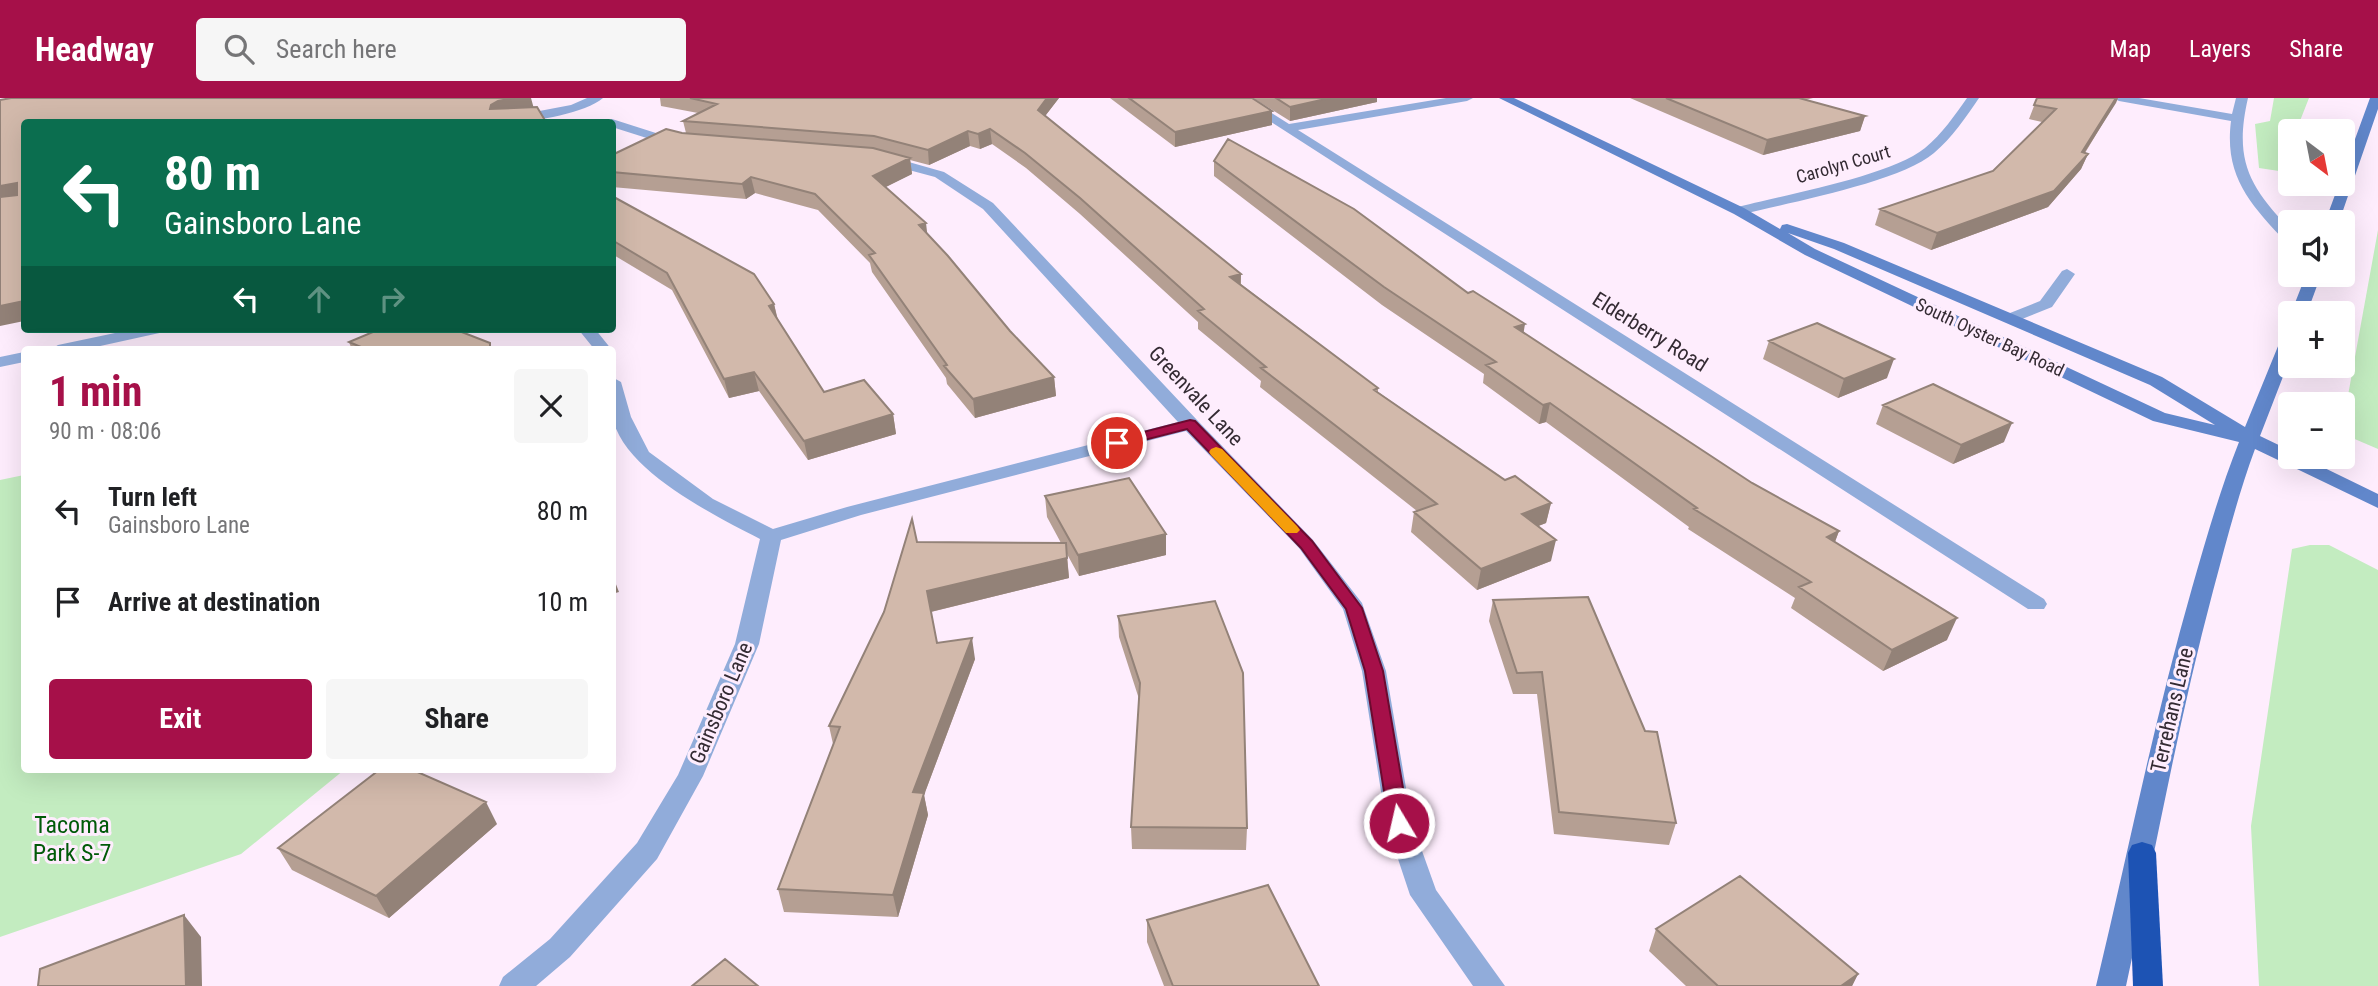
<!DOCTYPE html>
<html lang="en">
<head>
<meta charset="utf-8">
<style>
  body { margin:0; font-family:"Roboto Condensed",sans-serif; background:#f6f6f6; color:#202124; height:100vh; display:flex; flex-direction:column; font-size:26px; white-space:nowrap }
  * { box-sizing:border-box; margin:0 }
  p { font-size:23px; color:#757577 }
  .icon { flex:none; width:38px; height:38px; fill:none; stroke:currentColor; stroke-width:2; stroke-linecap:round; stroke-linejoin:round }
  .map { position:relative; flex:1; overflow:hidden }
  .sheet { position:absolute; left:21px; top:248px; width:595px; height:427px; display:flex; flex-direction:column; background:#fff; border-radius:7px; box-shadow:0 7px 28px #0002 }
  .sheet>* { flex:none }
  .hud { position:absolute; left:21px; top:21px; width:595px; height:214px; border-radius:7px; box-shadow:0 7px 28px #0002; background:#0b6e4f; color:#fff; overflow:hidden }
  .needle { width:46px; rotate:148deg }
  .controls { position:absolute; left:2278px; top:21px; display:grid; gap:14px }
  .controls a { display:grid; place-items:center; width:77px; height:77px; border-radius:7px; background:#fff; box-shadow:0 7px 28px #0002; font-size:35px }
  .pin { position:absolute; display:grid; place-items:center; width:60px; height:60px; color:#fff; margin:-30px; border:4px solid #fff; border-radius:50%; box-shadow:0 2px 7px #0007 }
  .me { position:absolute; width:77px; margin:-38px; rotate:351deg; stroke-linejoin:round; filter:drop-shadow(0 0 5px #0008) }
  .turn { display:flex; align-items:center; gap:24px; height:147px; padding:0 28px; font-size:32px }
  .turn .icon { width:91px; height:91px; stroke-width:2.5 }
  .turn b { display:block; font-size:49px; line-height:60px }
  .lanes { display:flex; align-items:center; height:66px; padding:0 28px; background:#0003; justify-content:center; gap:35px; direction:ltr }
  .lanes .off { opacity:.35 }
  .round { display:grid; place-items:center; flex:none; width:74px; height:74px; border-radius:7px; background:#f6f6f6 }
  .head { display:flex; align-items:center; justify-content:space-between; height:119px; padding:0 28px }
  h1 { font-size:42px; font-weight:700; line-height:52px; color:#a61049 }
  .primary-button { display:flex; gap:14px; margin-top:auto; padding:14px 28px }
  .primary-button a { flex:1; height:80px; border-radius:7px; background:#a61049; color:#fff; font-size:28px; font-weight:700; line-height:80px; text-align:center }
  .primary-button a+a { background:#f6f6f6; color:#202124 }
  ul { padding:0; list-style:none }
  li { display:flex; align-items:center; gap:21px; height:91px; padding:0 28px }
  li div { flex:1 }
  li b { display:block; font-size:26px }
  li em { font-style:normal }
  header { display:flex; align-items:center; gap:42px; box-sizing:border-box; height:98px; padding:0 35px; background:#a61049; color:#fff }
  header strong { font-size:33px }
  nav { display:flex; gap:38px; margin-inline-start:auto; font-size:24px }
  .search { width:490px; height:63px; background:#f6f6f6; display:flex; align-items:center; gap:18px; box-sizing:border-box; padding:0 24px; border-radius:7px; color:#757577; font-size:26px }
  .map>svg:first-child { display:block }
  .green { fill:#c3ecc0 }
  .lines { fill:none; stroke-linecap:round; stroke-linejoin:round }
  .lane { fill:#91acda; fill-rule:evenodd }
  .street { fill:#91acda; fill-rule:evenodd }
  .secondary { fill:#6187cb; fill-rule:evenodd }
  .highway { fill:#1d53b4; fill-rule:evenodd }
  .wall { fill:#b59f93 }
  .shaded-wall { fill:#938278 }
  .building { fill:#d2b9ab; stroke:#938278; stroke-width:2 }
  .route { fill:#a61049; stroke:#6c0a2f; stroke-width:2 }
  .slow { fill:#f59e0b }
  .labels { text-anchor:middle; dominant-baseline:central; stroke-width:6; stroke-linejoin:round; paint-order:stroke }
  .far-street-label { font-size:18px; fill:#342b33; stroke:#feedfd }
  .street-label { font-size:21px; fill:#342b33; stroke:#feedfd }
  .near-park-label { font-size:24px; fill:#005a08; stroke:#feedfd }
</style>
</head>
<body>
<header>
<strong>Headway</strong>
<div class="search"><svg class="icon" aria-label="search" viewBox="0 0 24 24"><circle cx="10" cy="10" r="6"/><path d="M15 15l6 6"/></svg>Search here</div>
<nav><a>Map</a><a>Layers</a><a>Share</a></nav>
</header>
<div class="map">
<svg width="2378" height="888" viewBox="0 0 2378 888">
  <rect width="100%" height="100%" fill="#feedfd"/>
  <path class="green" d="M2274,0H2309L2296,33H2291V45L2279,73L2259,70L2255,26L2270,23Z
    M2378,132V351L2343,336V325Z
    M24,377V672H344L241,756L0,839V382Z
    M2310,447H2329L2378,472V888H2259L2251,728L2292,451Z"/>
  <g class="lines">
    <path class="lane" d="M2067,171L2075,176L2052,209L2017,223H2005L2003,220L2005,217L2040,203L2062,173Z"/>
    <path class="street" d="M587,0H603C583,17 523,26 497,24L503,20L571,7Z
      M1234,0H1248L1289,26L1446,0H1473L1467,3L1298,32L2044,501L2047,506L2044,511H2028Z
      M1967,0H1979C1966,19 1952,40 1934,55C1900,84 1791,104 1744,116L1739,117L1732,113L1734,110C1782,97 1889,79 1925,50C1942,36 1955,17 1967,0Z
      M2113,0H2139L2232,16L2236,0H2248C2234,61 2248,88 2291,132V145L2286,144C2250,106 2224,78 2231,23L2119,3Z
      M612,21L659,36L682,39L684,42L678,46L653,42L612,29V24H606Z
      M884,57L944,74L993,105L1197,322L1313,442L1362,505L1386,573L1412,725L1436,792L1505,888H1473L1410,797L1386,725L1362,573L1343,511L1299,450L1186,333L861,417L781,442L759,546L703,678L657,761L570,859L536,888H499L503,879L550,841L637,745L678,677L735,546L760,441C714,417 621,372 612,317C611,305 612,291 612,279L621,284L631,319L649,354L713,401L773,431L847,409L1178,324L983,111L935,79L879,64V58Z
      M134,231H166L164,234L82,252H50L58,247Z
      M578,231H595L612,252H595Z
      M24,254V264L0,269V259Z"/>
    <path class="secondary" d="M1499,0H1514L1744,110L1780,131L1782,127L1787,126L1844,145L2162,279L2245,329L2283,236L2291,231V258L2260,338L2291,353V359H2302L2378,396V410L2255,351C2238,397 2226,445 2213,493C2178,624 2155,756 2126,888H2096C2128,755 2154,622 2192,490C2206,441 2220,392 2239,344L2153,323L1805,157L1734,116ZM1788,135L1834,151L2150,287L2215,327L2165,315L1815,151Z
      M2370,0H2378V11L2339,124H2325L2339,86H2343V74Z
      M2306,177H2321L2307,215H2291Z"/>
    <path class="highway" d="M2142,744L2152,747L2156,755L2163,888H2133L2128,755L2132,747Z"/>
  </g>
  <path class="wall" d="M660,0H1059L1045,18L1241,176V186L1378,290V294L1505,382L1551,405L1546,425L1538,428L1551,463L1477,492L1411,434L1414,414L1417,413L1260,289L1261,283L1198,231V224L1080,116L1026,70L992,46L980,51L970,48L929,67L910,62L912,76L885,89L927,136L1010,233L1054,279L1056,298L975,320L947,286L946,280L872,174L870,165L818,112L755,95L746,101L612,89V57L686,35L683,23L698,15L661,8Z
    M1110,0H1252L1272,27L1175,49Z
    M1253,0H1377V4L1290,23Z
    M1630,0H1813L1805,2L1865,18L1860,33L1763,57Z
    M2037,0H2118L2085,55L2088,56L2081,71L2048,109L1931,152L1875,127L1880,111L1993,73L2042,24L2029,21Z
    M1214,63L1524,235L1752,385L1839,433L1835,444L1947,542L1883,573L1791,510L1795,500L1688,431L1689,429L1546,324L1539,326L1483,285L1484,276L1382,207L1214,78Z
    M612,98L774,206L778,222L824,294L893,316L896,336L808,362L759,293L729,300L672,192L612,156Z
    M1769,243L1887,280L1838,300L1763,261Z
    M349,244L492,252H352Z
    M1883,307L2004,344L1953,366L1876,326Z
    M1045,398L1166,457L1079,478L1067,456L1069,480L931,514L937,545L975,561L924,697L928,717L898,819L784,814L778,791L833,646L829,628L917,444L1061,445L1047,419Z
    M1493,502L1676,725L1669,747L1554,736L1537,596H1513L1489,523Z
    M1118,518L1247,730L1246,752L1132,751L1131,729L1139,601L1119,539Z
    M497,726L389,820L292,772L278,750Z
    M1147,822L1319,888H1164L1147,844Z
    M1656,831L1858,876L1852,888H1686L1649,853Z"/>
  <path class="shaded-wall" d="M514,0H531L534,11H490L491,7L498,3Z
    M1047,0H1059L1039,26L1038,12Z
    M1330,0H1377V4L1290,23V9Z
    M2116,0H2118L2116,5L2076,68L2088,56L2081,71L2048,109L1931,152L1937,135L2082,54Z
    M1272,13V27L1175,49V34Z
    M1865,18L1860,33L1763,57L1767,42Z
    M990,31L992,46L980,51L978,36Z
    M968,33L970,48L929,67L928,52Z
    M910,60L912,76L876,94L873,78Z
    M751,79L755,95L746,101L742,86Z
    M17,85L24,99L0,105V88Z
    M926,125L928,142L919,127Z
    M1241,176L1240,194L1230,179Z
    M24,203V223L0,228V208Z
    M774,206L778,224L769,208Z
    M1525,226L1522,244L1515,229Z
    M1894,261L1887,280L1838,300L1844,281Z
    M754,274L759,293L729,300L724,281Z
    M1054,279L1056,298L975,320L973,301Z
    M1550,305L1546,324L1539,326L1543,307Z
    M893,316L896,336L808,362L804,343Z
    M2012,325L2004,344L1953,366L1961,347Z
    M1551,405L1546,425L1518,436L1522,416Z
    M1839,433L1831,454L1827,439Z
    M1166,436V457L1079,478L1078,457Z
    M1556,442L1551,463L1477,492L1481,471Z
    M1067,460L1069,480L930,514L927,493Z
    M612,476L619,494L612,496Z
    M1957,520L1947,542L1883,573L1892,552Z
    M972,540L975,561L924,697L928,717L898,819L893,797L913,694Z
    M486,704L497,726L389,820L376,798Z
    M184,817L201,839L202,888H186Z
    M1858,876L1852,888H1841Z"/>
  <path class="building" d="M11,0H514L498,3L491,7L490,11L537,9L546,24H24V203L0,208V99L17,97V85L0,88V2Z
    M690,0H1047L1038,12L1241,176L1230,179L1378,290L1374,292L1505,382L1515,378L1551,405L1522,416L1556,442L1481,471L1414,414L1437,406L1261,270L1266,269L1198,213L1204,211L1080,100L1025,55L990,31L978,36L968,33L928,52L874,38L683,23L717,6Z
    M1129,0H1252L1272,13L1175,34Z
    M1276,0H1330L1290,9Z
    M1666,0H1799L1865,18L1767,42Z
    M2037,0H2116L2082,54L2088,56L2054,93L1937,135L1880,111L1993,73L2056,11L2034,7Z
    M666,31L682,35L873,50L910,60L873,78L926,125L919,127L948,158L1010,233L1054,279L973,301L944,268L947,267L869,157L875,155L815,96L751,79L742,86L612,74V57Z
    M1228,41L1354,111L1468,195L1473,193L1525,226L1515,229L1752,385L1839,433L1827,439L1957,520L1892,552L1799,489L1811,484L1694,411L1697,410L1550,305L1543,307L1486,267L1496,264L1384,189L1214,63Z
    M612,98L754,176L774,206L769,208L824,294L864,282L893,316L804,343L754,274L724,281L667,175L612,142Z
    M1817,225L1894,261L1844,281L1769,243Z
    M380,231H454L490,245V252H368L349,244Z
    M1933,286L2012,325L1961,347L1883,307Z
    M1129,380L1166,436L1078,457L1045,398Z
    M912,421L917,444L1066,445L1067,460L927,493L937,545L972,540L913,694L924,695L893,797L778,791L840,629L829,628L884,514Z
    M1588,499L1645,633L1657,634L1676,725L1559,714L1542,574L1517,575L1493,502Z
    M1215,503L1243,575L1247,730L1131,729L1140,585L1118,518Z
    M379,672H413L486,704L376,798L278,750Z
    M1740,778L1858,876L1841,888H1718L1656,831Z
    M1268,787L1319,888H1173L1147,822Z
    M184,817L186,888H38L40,871Z
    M725,861L758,888H692Z"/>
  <path class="route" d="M1190,322L1195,323L1312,443L1362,510L1383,573L1409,725L1406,731L1399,733L1392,731L1389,725L1365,573L1346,511L1301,450L1187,331L1117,349L1110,345L1112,342Z"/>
  <path class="slow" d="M1216,349L1222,351L1297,428L1300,432L1297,435H1286L1211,357L1209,354L1211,351Z"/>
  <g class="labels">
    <g class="far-street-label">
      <text transform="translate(1843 66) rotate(-16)">Carolyn Court</text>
      <text transform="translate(1990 239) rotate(25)">South Oyster Bay Road</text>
    </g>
    <g class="street-label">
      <text transform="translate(1650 234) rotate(32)">Elderberry Road</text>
      <text transform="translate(1196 298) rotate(47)">Greenvale Lane</text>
      <text transform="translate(721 605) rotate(-67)">Gainsboro Lane</text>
      <text transform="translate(2172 612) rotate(-77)">Terrehans Lane</text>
    </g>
    <g class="near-park-label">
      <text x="72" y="727">Tacoma<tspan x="72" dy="28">Park S-7</tspan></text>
    </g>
  </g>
</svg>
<div class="controls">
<a><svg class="needle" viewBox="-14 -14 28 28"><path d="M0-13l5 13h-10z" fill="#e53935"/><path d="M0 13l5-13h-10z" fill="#757577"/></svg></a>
<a><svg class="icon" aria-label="sound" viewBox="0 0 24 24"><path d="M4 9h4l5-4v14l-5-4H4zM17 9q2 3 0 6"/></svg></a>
<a>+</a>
<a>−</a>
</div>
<div class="pin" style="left:1117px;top:345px;background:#d93025"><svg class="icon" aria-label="arrive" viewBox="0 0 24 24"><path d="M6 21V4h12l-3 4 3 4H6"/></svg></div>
<svg class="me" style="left:1399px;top:725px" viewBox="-20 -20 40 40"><circle r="17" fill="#a61049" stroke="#fff" stroke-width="3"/><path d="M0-11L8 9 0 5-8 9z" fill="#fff"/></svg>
<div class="hud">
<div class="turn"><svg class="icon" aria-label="left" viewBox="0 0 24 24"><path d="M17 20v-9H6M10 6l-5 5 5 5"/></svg><div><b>80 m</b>Gainsboro Lane</div></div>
<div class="lanes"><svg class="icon" aria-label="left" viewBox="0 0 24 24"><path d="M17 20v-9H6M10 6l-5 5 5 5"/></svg><svg class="icon off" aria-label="ahead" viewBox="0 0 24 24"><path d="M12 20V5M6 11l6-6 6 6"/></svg><svg class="icon off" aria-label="right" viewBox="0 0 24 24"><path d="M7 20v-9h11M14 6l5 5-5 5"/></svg></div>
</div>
<section class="sheet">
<div class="head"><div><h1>1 min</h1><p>90 m · 08:06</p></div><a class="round"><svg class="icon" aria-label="close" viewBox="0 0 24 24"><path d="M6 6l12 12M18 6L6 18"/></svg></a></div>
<ul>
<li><svg class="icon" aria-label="left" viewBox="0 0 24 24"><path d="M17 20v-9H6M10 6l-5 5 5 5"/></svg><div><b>Turn left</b><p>Gainsboro Lane</p></div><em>80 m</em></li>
<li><svg class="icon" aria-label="arrive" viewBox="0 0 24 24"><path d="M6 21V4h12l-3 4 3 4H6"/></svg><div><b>Arrive at destination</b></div><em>10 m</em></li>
</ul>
<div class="primary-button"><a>Exit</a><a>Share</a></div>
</section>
</div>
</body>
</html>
